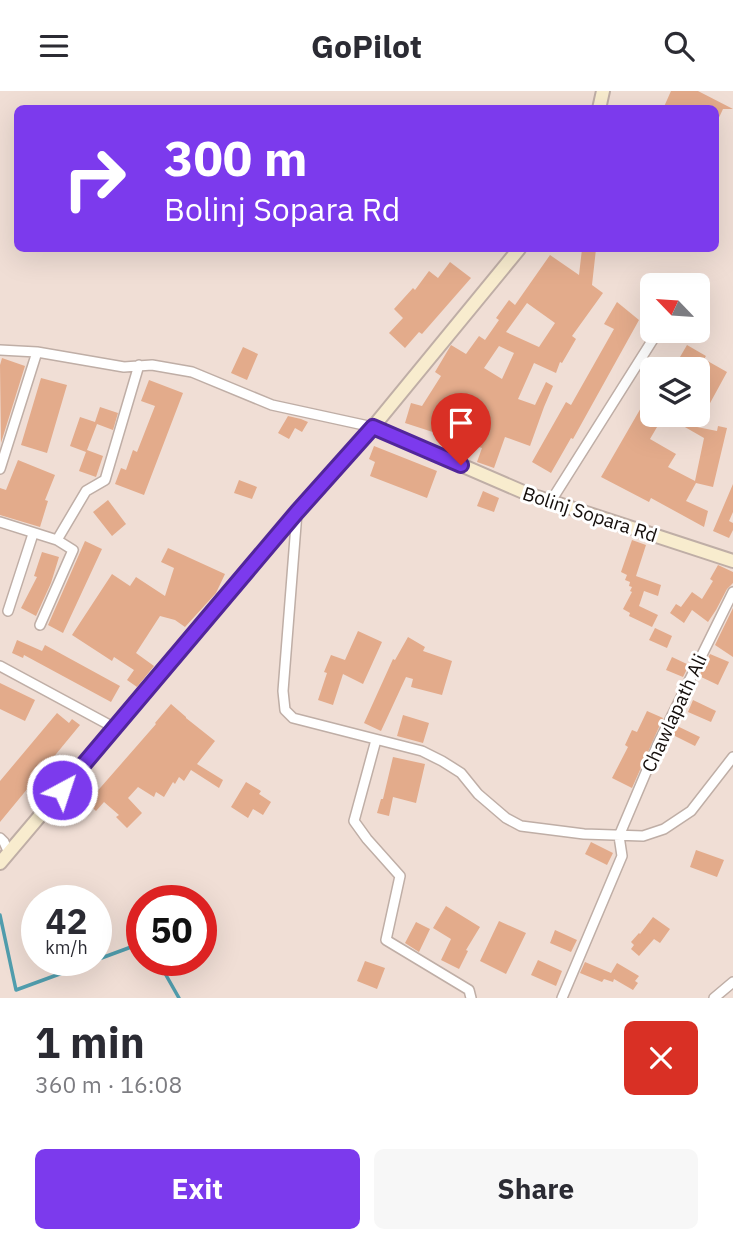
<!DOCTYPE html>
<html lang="en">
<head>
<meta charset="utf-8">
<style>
  body { margin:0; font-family:"IBM Plex Sans",sans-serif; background:#f7f7f7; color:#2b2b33; height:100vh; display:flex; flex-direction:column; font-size:26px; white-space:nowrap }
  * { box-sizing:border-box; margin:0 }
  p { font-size:23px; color:#7c7c81 }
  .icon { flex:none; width:38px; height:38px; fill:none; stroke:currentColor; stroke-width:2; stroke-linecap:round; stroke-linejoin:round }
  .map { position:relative; height:907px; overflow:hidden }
  .sheet { display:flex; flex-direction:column; background:#fff; flex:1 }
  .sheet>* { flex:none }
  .banner { position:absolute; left:14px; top:14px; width:705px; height:147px; border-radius:10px; box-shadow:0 7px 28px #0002; background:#7c3aed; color:#fff; overflow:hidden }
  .needle { width:46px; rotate:295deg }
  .tools { position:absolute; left:640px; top:182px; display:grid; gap:14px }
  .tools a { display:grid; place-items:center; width:70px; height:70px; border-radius:10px; background:#fff; box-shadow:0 7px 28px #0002; font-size:35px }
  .speed { position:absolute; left:21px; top:794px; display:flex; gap:14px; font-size:35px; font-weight:700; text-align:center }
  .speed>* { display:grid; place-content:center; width:91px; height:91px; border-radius:50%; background:#fff; box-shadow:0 7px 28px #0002; line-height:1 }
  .speed small { font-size:18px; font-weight:400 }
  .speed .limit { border:10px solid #d22; background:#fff; color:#111 }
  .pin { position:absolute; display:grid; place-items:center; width:60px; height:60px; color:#fff; margin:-72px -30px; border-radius:50% 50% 50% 0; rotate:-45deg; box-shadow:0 0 7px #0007 }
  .pin .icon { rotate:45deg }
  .me { position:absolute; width:77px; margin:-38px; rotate:40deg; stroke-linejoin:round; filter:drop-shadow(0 0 5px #0008) }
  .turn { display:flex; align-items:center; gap:24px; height:147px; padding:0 35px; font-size:32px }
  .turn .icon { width:91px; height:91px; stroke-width:2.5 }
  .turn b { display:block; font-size:49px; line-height:60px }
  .round { display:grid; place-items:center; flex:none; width:74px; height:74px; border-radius:10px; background:#f7f7f7 }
  .summary { display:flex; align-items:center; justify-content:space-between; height:119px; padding:0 35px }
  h1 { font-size:42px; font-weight:700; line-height:52px }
  .button { display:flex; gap:14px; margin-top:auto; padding:14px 35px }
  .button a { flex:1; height:80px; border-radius:10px; background:#7c3aed; color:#fff; font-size:28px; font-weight:700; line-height:80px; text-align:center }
  .button a+a { background:#f7f7f7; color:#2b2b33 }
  header { display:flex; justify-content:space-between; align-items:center; height:91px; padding:0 35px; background:#fff; font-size:32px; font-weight:700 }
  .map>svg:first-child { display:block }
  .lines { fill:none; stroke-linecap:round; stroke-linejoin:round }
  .stream { stroke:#519eae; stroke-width:3.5 }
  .building { fill:#e3ab8b; fill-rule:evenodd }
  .street-casing { stroke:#bfaea6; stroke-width:12 }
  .secondary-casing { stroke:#bfaea6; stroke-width:16 }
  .street { stroke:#fff; stroke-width:9 }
  .secondary { stroke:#f8ecce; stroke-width:12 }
  .route-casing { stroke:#51269a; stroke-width:18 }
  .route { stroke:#7c3aed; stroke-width:12 }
  .labels { text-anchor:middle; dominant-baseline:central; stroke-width:6; stroke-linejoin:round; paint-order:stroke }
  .street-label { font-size:19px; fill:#140e0b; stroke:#fff }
</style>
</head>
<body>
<header><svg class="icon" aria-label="menu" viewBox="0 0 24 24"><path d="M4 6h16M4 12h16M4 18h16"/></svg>GoPilot<svg class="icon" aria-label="search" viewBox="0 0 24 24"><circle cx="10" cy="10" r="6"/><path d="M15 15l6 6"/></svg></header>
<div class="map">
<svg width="733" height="907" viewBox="0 0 733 907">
  <rect width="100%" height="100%" fill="#f0ded5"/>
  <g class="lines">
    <path class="stream" d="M0,824L16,899L95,870
      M96,869L142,852
      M158,870L179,907"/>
  </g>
  <path class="building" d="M671,0H698L733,18H723L716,33V18H663Z
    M582,158H596L592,194L603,202L572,245L576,248L562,272L560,271L556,282L534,272L518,308L535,314L546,291L553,295L544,316L530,355L505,346L494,377L477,371L482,357L405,332L411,312L422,315L441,285L435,281L451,254L466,263L479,245L485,249L499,229L496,227L509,209L515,214L550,164L579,184ZM527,212L555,232L539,256L506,241ZM499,255L514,262L502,288L484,277Z
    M450,171L471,187L422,243L419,241L405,257L389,242L403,227L394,218L413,197L415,199L429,180L438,187Z
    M617,211L639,229L573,348L571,347L551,382L532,371L566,311L571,314L614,238L604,233Z
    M687,254L706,265L704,268L727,281L697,336L717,340L718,335L727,337L713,396L696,392L686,410L708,420L704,436L651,407L649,411L601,386L653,296V324H698V289L704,278H673ZM664,324L704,347L695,390L668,376L676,363L650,348Z
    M243,256L258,263L247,289L231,282Z
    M2,267L25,275L1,352L0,274Z
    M41,287L67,294L47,362L21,354Z
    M149,289L183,302L144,404L115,393L121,377L126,379L133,359L137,361L155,315L141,310Z
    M100,316L118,322L113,339L97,333L87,359L103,365L96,386L79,380L86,361L70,355L80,326L95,331Z
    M288,325L301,328L308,331L302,341L295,337L289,348L278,342Z
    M374,355L437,380L427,407L370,385L375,371L369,368Z
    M18,369L55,384L45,409L48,410L40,436L0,424V397L6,399Z
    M239,389L257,396L252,408L234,402Z
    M733,393V421L729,430L733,432V439L729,447L713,440Z
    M483,400L499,407L494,421L477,415Z
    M108,409L126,433L112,445L93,421Z
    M632,449L646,454L636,485L661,494L658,505L644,500L639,515L658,524L652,536L629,525L630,522L623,518L632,501L630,500L632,496L629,495L630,491L625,489L627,484L621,481Z
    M85,450L102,458L63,542L48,534Z
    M168,457L225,483L216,502L185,536L175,529L160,525L136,562L154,575L137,596L127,589L134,579L114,566L112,570L72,544L112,483L130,495L136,486L165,505L174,477L161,471Z
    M42,461L59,466L51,492L36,525L21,517L37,486L34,485Z
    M718,474L733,481V492L727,498L716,519L708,531L692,519L684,532L670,522L676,513L681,516L692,501L702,508L713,490L710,488Z
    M733,517V566L715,554Z
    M655,537L672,545L667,557L649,549Z
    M358,540L382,551L363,593L343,583L333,614L318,609L327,582L324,581L331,564L345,569Z
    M408,546L425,556L423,560L452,570L442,604L411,596L413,588L406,586L381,640L364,632L393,568L395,569Z
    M17,549L42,560L45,554L120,595L111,611L24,564L23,567L12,562Z
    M710,563L729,571L718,594L699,585Z
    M672,566L689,574L683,586L666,579Z
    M0,592L35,609L25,630L0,618Z
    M693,609L716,620L711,631L688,621Z
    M171,613L186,626V627L215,650L197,673L223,689L219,697L191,679L184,690L179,686L175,693L173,691L164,706L156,701L154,706L138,696L128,707L142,722L127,737L116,726L119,724L104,711L96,720L87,712L156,633L155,632Z
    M647,620L663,627L632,697L612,687L628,656L625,654L632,639L637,641Z
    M57,622L69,632L72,628L80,634L0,731V690Z
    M403,624L429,632L423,652L397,645Z
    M675,634L700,646L695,655L671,643Z
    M393,666L425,673L416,712L393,706L389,725L377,722L381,708H383Z
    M246,691L261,700L259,703L271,711L263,724L253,718L248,727L231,716Z
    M591,751L613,762L607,774L585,763Z
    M696,759L724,769L717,786L690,776Z
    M446,815L480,836L466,859L468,860L459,878L441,869L451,848L433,837Z
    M653,826L670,838L660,852L654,848L639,865L631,858L634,854L631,851L639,842L640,843Z
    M499,830L526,842L506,883L480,870Z
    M416,831L430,838L419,861L405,852Z
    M555,839L577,849L571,861L550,852Z
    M538,869L562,880L556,895L531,884Z
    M365,870L385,877L377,898L357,890Z
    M585,871L611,882L617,872L639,885L635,890L638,892L633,899L614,888L613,891L604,888L602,891L580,882Z"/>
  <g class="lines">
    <g class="street-casing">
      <path id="street" d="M0,259L37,261L124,276L152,274L192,281L272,314L373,336
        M0,378L37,261
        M551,410L657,242
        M297,421L283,600L285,619L293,627L422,660L442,670L461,682L478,703L506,727L521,735L584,743L643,745L664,738L691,720L733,666
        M0,431L57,449L86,400L105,389L139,274
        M8,520L33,443
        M40,534L73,459L57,449
        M0,575L115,637
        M376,649L354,730L367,748L400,785L386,849L469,899L471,907
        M619,745L658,653L733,501
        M0,747L4,751L9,762
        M562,907L622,765L619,745
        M714,907L733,891"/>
    </g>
    <g class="secondary-casing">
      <path id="secondary" d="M599,18L603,0
        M373,336L528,403L733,470
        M0,772L297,421L373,336L519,158"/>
    </g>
    <use href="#street" class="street"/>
    <use href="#secondary" class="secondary"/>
  </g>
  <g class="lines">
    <g class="route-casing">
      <path id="route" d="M62,699L297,421L373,336L461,374"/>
    </g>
    <use href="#route" class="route"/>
  </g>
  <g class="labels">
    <g class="street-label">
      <text transform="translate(590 423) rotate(18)">Bolinj Sopara Rd</text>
      <text transform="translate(674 622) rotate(-65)">Chawlapath Ali</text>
    </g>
  </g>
</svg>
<div class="tools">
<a><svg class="needle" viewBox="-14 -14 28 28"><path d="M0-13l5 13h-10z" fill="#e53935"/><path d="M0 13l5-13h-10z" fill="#7c7c81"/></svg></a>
<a><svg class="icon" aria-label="layers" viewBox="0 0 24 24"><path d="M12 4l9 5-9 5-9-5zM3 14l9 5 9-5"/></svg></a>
</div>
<div class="speed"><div>42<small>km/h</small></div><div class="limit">50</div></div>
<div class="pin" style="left:461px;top:374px;background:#d93025"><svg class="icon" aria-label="arrive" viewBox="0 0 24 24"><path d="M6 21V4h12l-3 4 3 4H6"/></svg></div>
<svg class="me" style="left:62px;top:699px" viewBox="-20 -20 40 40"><circle r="17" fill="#7c3aed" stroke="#fff" stroke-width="3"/><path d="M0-11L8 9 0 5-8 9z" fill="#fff"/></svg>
<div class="banner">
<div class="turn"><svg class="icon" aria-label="right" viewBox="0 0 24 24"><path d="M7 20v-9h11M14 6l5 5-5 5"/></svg><div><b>300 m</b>Bolinj Sopara Rd</div></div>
</div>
</div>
<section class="sheet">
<div class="summary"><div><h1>1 min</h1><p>360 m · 16:08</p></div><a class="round" style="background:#d93025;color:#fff"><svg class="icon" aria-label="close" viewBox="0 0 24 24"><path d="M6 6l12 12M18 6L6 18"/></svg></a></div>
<div class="button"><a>Exit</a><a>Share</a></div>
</section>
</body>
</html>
